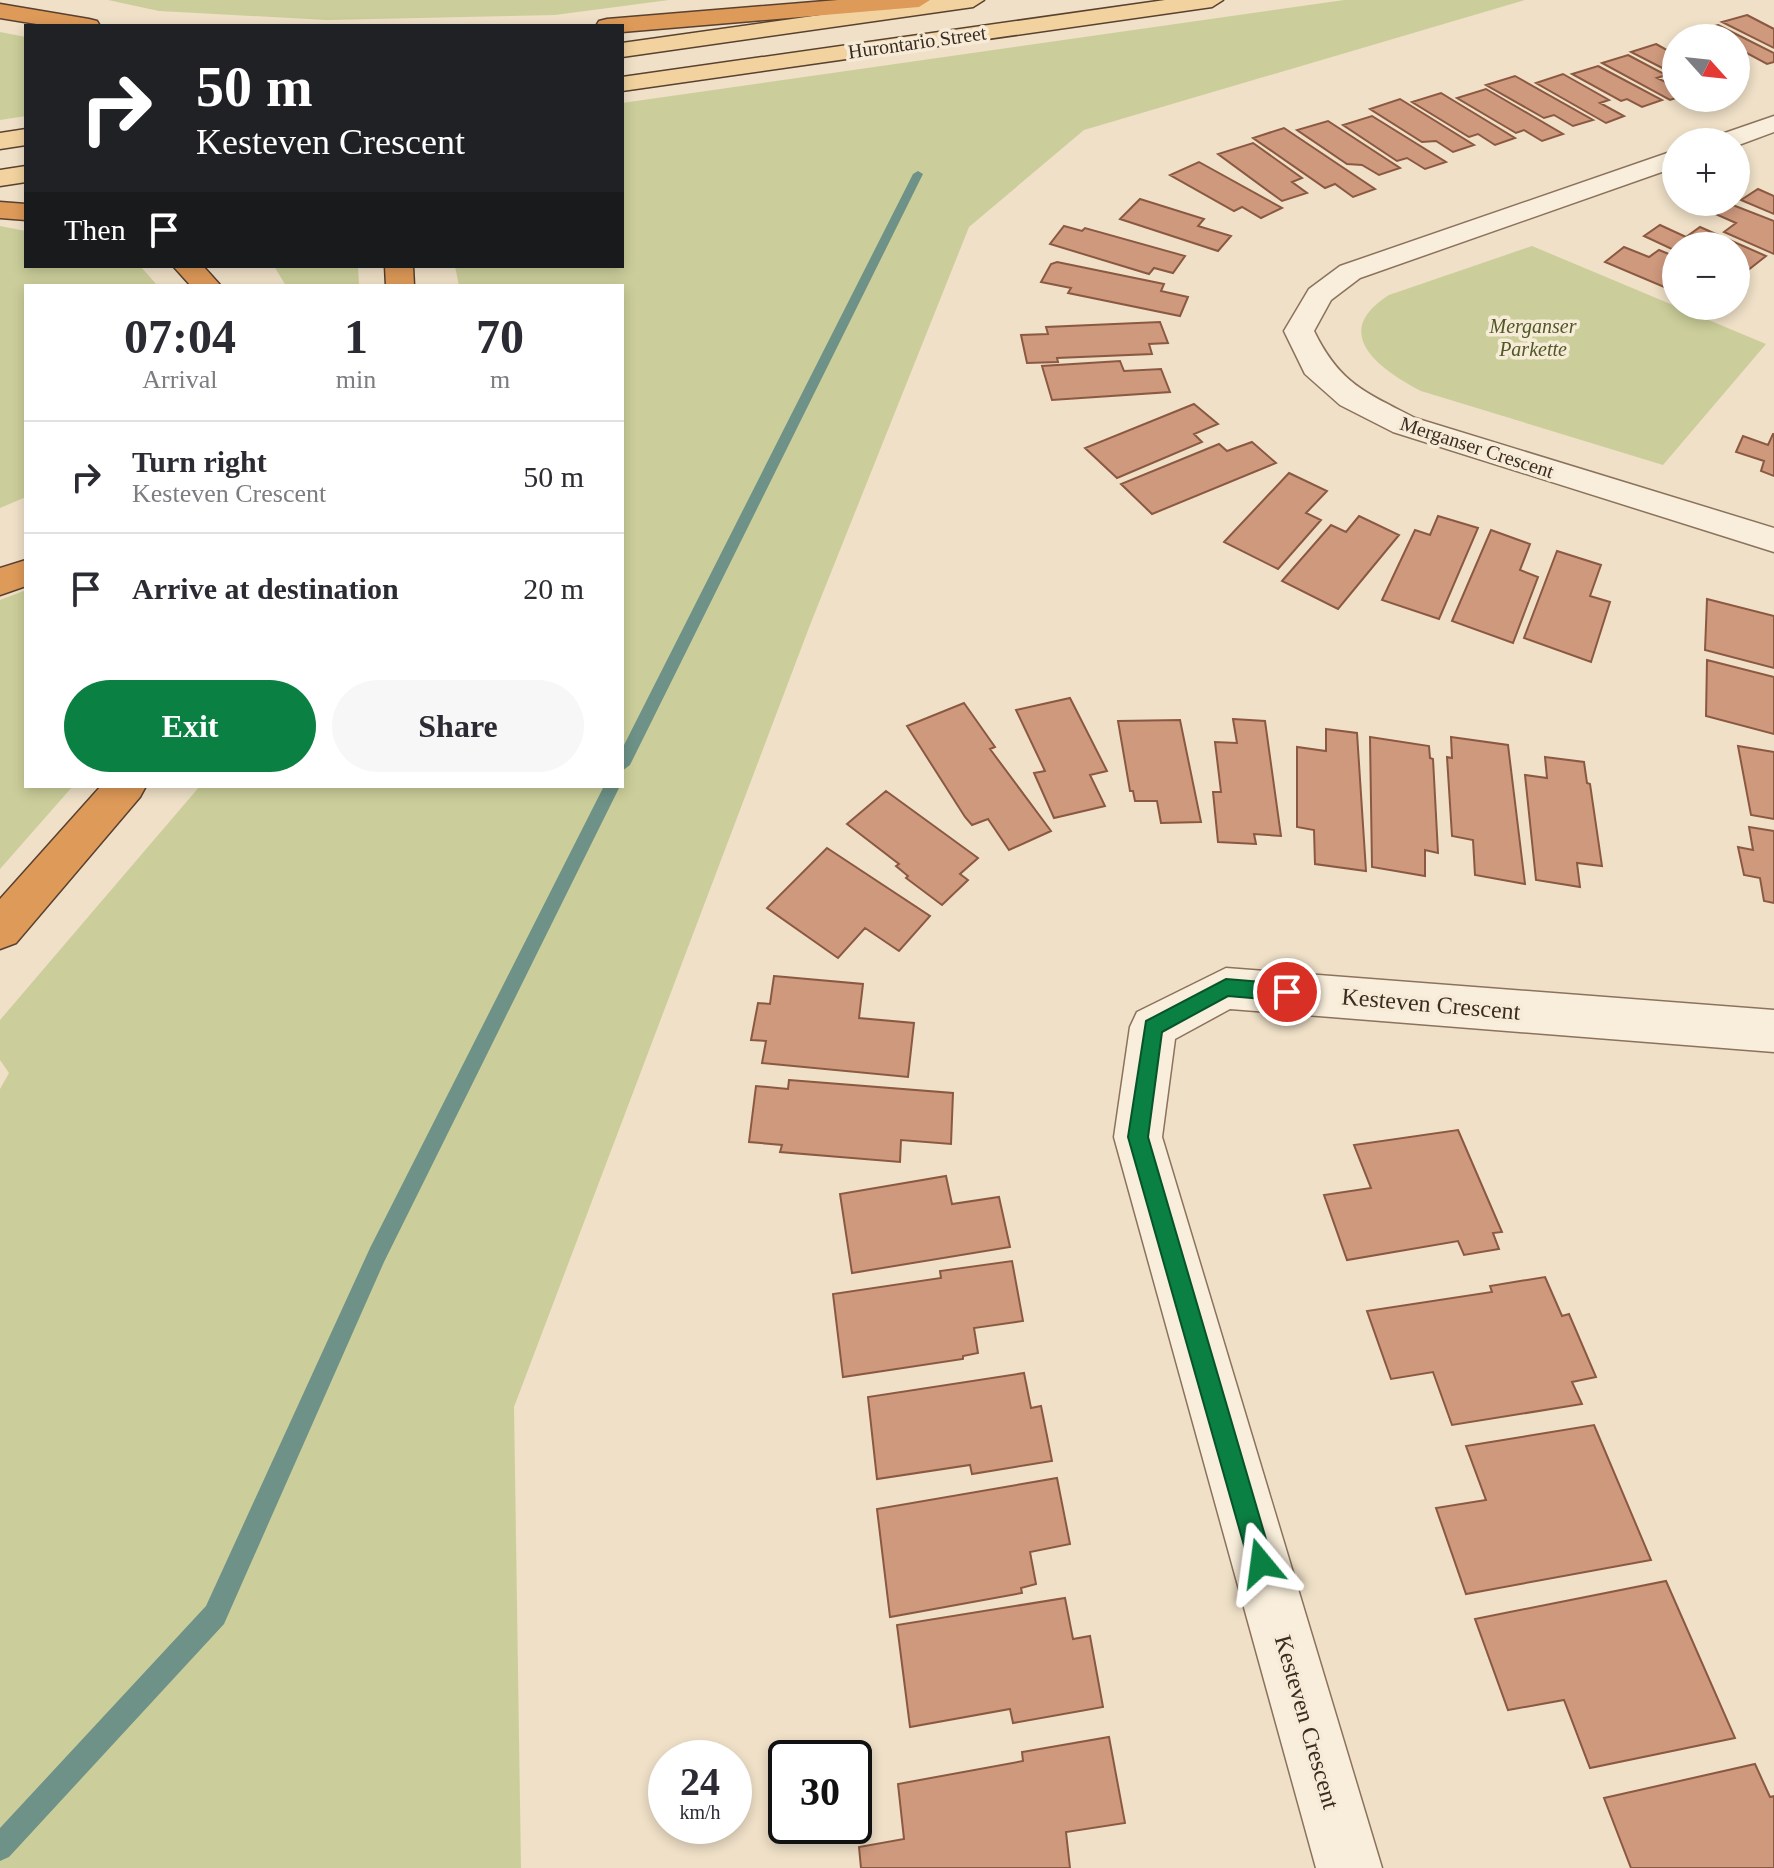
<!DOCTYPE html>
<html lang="en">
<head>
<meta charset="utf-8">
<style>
  body { margin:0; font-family:Georgia,serif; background:#f7f7f7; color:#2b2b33; height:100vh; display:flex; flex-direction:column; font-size:30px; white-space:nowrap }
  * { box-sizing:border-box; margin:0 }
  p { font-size:26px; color:#7c7c81 }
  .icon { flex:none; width:44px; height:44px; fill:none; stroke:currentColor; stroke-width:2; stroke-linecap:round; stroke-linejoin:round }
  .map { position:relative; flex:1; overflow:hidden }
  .drawer { position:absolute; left:24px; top:284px; width:600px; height:504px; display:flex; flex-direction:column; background:#fff; border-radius:0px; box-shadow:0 4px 12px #0003 }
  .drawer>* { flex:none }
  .banner { position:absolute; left:24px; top:24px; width:600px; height:244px; border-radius:0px; box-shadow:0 4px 12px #0003; background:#202124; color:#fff; overflow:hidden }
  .needle { width:52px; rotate:117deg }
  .controls { position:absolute; left:1662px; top:24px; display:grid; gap:16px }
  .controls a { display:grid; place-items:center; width:88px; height:88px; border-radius:50%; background:#fff; box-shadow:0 4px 12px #0003; font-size:40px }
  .speed { position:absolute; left:648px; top:1740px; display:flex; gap:16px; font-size:40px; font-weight:700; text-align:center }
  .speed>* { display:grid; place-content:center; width:104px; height:104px; border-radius:50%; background:#fff; box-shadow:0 4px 12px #0003; line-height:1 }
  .speed small { font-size:20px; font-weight:400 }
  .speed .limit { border:4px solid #111; border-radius:12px; background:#fff; color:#111 }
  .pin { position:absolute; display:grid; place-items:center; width:68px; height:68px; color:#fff; margin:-34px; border:4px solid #fff; border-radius:50%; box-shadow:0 2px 8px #0007 }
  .me { position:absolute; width:88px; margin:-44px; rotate:344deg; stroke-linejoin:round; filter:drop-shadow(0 0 6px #0008) }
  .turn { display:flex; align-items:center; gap:28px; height:168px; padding:0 40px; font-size:36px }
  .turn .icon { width:104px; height:104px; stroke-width:2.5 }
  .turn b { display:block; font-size:56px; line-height:68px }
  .then { display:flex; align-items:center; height:76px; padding:0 40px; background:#0003; gap:16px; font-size:30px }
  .eta { display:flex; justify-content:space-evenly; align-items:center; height:136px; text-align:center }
  .eta b { font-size:48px; font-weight:700; line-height:56px }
  .cta { display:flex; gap:16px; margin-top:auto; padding:16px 40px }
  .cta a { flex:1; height:92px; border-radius:48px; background:#0b8043; color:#fff; font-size:32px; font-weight:700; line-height:92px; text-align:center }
  .cta a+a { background:#f7f7f7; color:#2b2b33 }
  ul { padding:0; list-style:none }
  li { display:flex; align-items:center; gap:24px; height:112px; padding:0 40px; border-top:2px solid #e1e1e2 }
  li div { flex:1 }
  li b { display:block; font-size:30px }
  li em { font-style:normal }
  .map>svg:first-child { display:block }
  .green { fill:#cbce9a }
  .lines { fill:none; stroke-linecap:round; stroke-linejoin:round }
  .stream { fill:#6e9287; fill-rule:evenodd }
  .building { fill:#ce997d; stroke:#8b5941; stroke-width:2 }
  .minor-casing { stroke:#8b725c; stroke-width:3 }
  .primary-casing { stroke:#594030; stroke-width:3 }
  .motorway-casing { stroke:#594030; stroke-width:3 }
  .minor { fill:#f9eedb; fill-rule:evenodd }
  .primary { fill:#f2d39f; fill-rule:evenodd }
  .motorway { fill:#de9a58; fill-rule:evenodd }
  .route { fill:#0b8043; stroke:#07532c; stroke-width:2 }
  .labels { text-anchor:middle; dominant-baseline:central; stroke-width:7; stroke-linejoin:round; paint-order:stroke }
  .far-street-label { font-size:20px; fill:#3c2b20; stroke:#f6ebd7 }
  .far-park-label { font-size:20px; font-style:italic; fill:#4f5826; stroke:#f6ebd7 }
  .street-label { font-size:24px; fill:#3c2b20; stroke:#f6ebd7 }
</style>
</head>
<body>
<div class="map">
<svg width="1774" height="1868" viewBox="0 0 1774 1868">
  <rect width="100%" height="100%" fill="#efe0c7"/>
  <path class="green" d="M108,0H669L555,15L327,20L159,11Z
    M1344,0H1525L1084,130L969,227L810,625L514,1407L521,1868H0V1089L9,1073L0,1060V1020L200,786H622V286H459L455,266H622V103Z
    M0,32L26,37V116L0,120Z
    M0,226L26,231V266H140L158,286H26V497L0,508Z
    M1532,246L1766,344L1663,465L1421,391C1379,369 1329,333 1389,295Z
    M274,266H358L359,286H286Z
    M26,590V786H73L0,869V600Z"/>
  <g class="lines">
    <path class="stream" d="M918,171L923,174L630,765L622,771V749L913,174Z
      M604,786H620L384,1262L224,1624L9,1857L0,1861V1828L206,1606L370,1248Z"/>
  </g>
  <path class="building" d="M1747,15L1774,29V48L1722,22Z
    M1718,25L1774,53V62L1767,64L1745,52L1736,54V38H1706L1694,32Z
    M1656,44L1676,55V75L1631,52Z
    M1628,55L1666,75L1657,78L1676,87V98L1670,100L1602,63Z
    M1598,66L1662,100L1642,107L1627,99L1621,101L1572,74Z
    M1563,74L1609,100L1600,103L1624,116L1606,123L1536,83Z
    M1515,76L1593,120L1573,126L1554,115L1544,118L1486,85Z
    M1486,89L1563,134L1542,141L1524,130L1516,133L1457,98Z
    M1441,93L1515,138L1495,145L1478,134L1469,137L1412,102Z
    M1400,99L1474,145L1453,152L1436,141L1422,142L1370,109Z
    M1372,116L1446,162L1425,169L1407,158L1397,161L1343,125Z
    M1328,121L1400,168L1379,175L1362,165L1347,164L1297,130Z
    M1284,128L1375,189L1353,197L1335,184L1325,188L1253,138Z
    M1253,143L1302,178L1292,182L1307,193L1282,201L1218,154Z
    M1199,162L1282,208L1261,218L1242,207L1234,211L1170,175Z
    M1758,189L1774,196V214L1741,200Z
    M1140,199L1204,219L1198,226L1231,236L1218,251L1120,219Z
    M1725,202L1774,221V254L1724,232L1736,223L1711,212Z
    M1660,225L1686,237L1700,227L1766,256L1738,278L1736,246H1676V251L1644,236Z
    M1064,226L1082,231L1085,228L1185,256L1173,273L1154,268L1149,274L1050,244Z
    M1624,247L1649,257L1659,250L1676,257V292L1605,262Z
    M1057,262L1164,284L1161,291L1188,297L1180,316L1068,293L1071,288L1041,282L1051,264Z
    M1160,322L1168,343L1149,344L1152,354L1057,358L1058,362L1027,363L1021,335L1048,334L1046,327Z
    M1120,361L1124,371L1161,369L1170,392L1052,400L1042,366Z
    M1194,404L1218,424L1194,434L1202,442L1117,478L1085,448Z
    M1773,434H1774V476L1761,471L1764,461L1736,452L1743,436L1768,445Z
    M1252,442L1276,463L1152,514L1121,484L1219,444L1227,451Z
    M1289,473L1327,491L1306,513L1321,520L1278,569L1224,542Z
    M1359,516L1399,535L1338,609L1282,581L1331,525L1346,532Z
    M1438,516L1478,528L1439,619L1382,600L1415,530L1430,535Z
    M1491,530L1530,544L1520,570L1538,577L1513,643L1452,621Z
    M1557,551L1601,565L1590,596L1610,602L1591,662L1524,638Z
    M1707,599L1774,616V668L1705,650Z
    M1707,660L1774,677V734L1706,716Z
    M1070,698L1107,771L1090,775L1105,806L1054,818L1034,773L1045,771L1016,710Z
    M964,703L995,747L990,749L1051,831L1009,850L988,819L972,825L965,817L907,726Z
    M1233,719L1265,721L1281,836L1254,834L1256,844L1218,842L1213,792H1221L1215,742L1237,743Z
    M1180,720L1201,822L1161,823L1157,801H1135L1133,791H1130L1118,721Z
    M1326,729L1357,733L1366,871L1315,864L1314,830L1297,827V747L1326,751Z
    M1370,737L1429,746L1430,758L1433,759L1438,853L1425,850V876L1372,867Z
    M1451,737L1508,745L1525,884L1475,875L1473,840L1452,836L1447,757L1452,758Z
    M1738,746L1774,752V819L1751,815Z
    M1545,757L1584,762L1587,783L1590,784L1602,866L1577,863L1580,887L1536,880L1525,775L1547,778Z
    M886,791L978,858L960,874L968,880L942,905L906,878L908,876L896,866L899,864L847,824Z
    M1749,827L1774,831V903L1764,901L1760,878L1744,875L1738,847L1753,850Z
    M827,848L930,916L899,951L865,928L838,958L767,908Z
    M774,976L863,984L859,1018L914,1023L908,1077L762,1063L766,1041L751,1040L758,1003L770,1004Z
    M789,1080L953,1093L951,1144L901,1140L900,1162L780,1152L782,1145L749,1142L756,1086L788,1089Z
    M1458,1130L1502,1232L1493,1233L1499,1249L1464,1255L1458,1241L1347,1260L1324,1195L1371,1188L1354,1145Z
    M946,1176L952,1204L999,1197L1010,1247L852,1273L840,1194Z
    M1012,1261L1023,1321L974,1328L978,1353L963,1356V1359L843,1377L833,1294L941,1278L940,1271Z
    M1545,1277L1562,1316L1569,1314L1596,1377L1572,1382L1582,1404L1452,1425L1433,1372L1391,1379L1367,1311L1492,1292L1490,1286Z
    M1024,1373L1031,1408L1041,1406L1052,1461L972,1474L970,1465L877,1479L868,1397Z
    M1594,1425L1651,1560L1466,1594L1436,1508L1486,1500L1466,1446Z
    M1057,1478L1070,1544L1030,1552L1036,1584L1021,1588L1022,1593L890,1617L877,1509Z
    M1666,1581L1735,1738L1590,1768L1564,1700L1508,1710L1475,1619Z
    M1065,1598L1073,1639L1090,1636L1103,1707L1013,1723L1010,1709L910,1727L897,1625Z
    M1109,1737L1125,1823L1066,1832L1070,1868H861L859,1847L904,1839L898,1784L1023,1761L1022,1752Z
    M1755,1764L1770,1797L1774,1796V1868H1631L1604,1798Z"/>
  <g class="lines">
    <g class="minor-casing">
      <path id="minor" d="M1774,116V132L1736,146V142H1709L1713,137Z
        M1676,150V167L1360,278L1331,300L1314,331C1340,384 1365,392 1415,418L1774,528V552L1393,432L1340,405L1305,374L1284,331L1309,289L1340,266Z
        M1226,968L1774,1010V1052L1230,1009L1175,1039L1162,1137L1382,1868H1316L1114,1137L1130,1027L1137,1012Z"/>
    </g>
    <g class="primary-casing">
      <path id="primary" d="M926,0H984L973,7L622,57V43Z
        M1165,0H1223L1212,7L622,91V77Z
        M26,129V145L0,149V133Z
        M26,166V182L0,186V170Z"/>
    </g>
    <g class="motorway-casing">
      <path id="motorway" d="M838,0H930L919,7L622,32V26H596L599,21L607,19Z
        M0,4L89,19L97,21L100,26H49L0,18Z
        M0,202L26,204V220L0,218Z
        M173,266H203L221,286H191Z
        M385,266H413L414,286H386Z
        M26,560V586L0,595V568Z
        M101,786H146L140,797L16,943L0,949V899Z"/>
    </g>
    <use href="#minor" class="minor"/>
    <use href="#primary" class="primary"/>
    <use href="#motorway" class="motorway"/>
  </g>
  <path class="route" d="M1226,979L1287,984L1294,986L1296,992L1294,998L1287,1001L1228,996L1162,1032L1148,1137L1273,1563L1270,1572L1261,1575L1253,1572L1249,1563L1128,1137L1146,1021Z"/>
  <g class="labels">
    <g class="far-street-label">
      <text transform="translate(917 42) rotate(-8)">Hurontario Street</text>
      <text transform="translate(1477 447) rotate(18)">Merganser Crescent</text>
    </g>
    <g class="far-park-label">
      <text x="1533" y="326">Merganser<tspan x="1533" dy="23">Parkette</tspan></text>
    </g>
    <g class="street-label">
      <text transform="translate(1431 1004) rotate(5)">Kesteven Crescent</text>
      <text transform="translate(1307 1722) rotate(74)">Kesteven Crescent</text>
    </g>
  </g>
</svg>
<div class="controls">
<a><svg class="needle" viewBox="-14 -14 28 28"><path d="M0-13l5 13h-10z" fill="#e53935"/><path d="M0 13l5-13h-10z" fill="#7c7c81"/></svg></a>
<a>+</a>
<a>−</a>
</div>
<div class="speed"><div>24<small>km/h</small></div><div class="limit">30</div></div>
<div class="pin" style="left:1287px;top:992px;background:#d93025"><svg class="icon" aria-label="arrive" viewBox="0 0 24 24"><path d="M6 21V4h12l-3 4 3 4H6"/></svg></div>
<svg class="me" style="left:1261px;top:1563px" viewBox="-20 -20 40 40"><path d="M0-17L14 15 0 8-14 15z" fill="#0b8043" stroke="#fff" stroke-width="4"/></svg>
<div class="banner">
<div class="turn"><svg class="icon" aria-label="right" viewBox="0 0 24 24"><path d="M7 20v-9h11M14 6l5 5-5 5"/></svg><div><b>50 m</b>Kesteven Crescent</div></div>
<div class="then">Then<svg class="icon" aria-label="arrive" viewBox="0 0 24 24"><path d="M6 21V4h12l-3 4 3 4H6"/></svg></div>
</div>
<section class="drawer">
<div class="eta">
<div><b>07:04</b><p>Arrival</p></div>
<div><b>1</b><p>min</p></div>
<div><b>70</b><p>m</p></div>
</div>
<ul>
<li><svg class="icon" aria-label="right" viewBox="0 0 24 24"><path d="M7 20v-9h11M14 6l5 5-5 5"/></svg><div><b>Turn right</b><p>Kesteven Crescent</p></div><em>50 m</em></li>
<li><svg class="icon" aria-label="arrive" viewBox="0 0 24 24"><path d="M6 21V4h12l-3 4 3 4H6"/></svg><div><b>Arrive at destination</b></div><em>20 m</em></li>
</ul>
<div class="cta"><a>Exit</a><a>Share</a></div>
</section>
</div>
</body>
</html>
